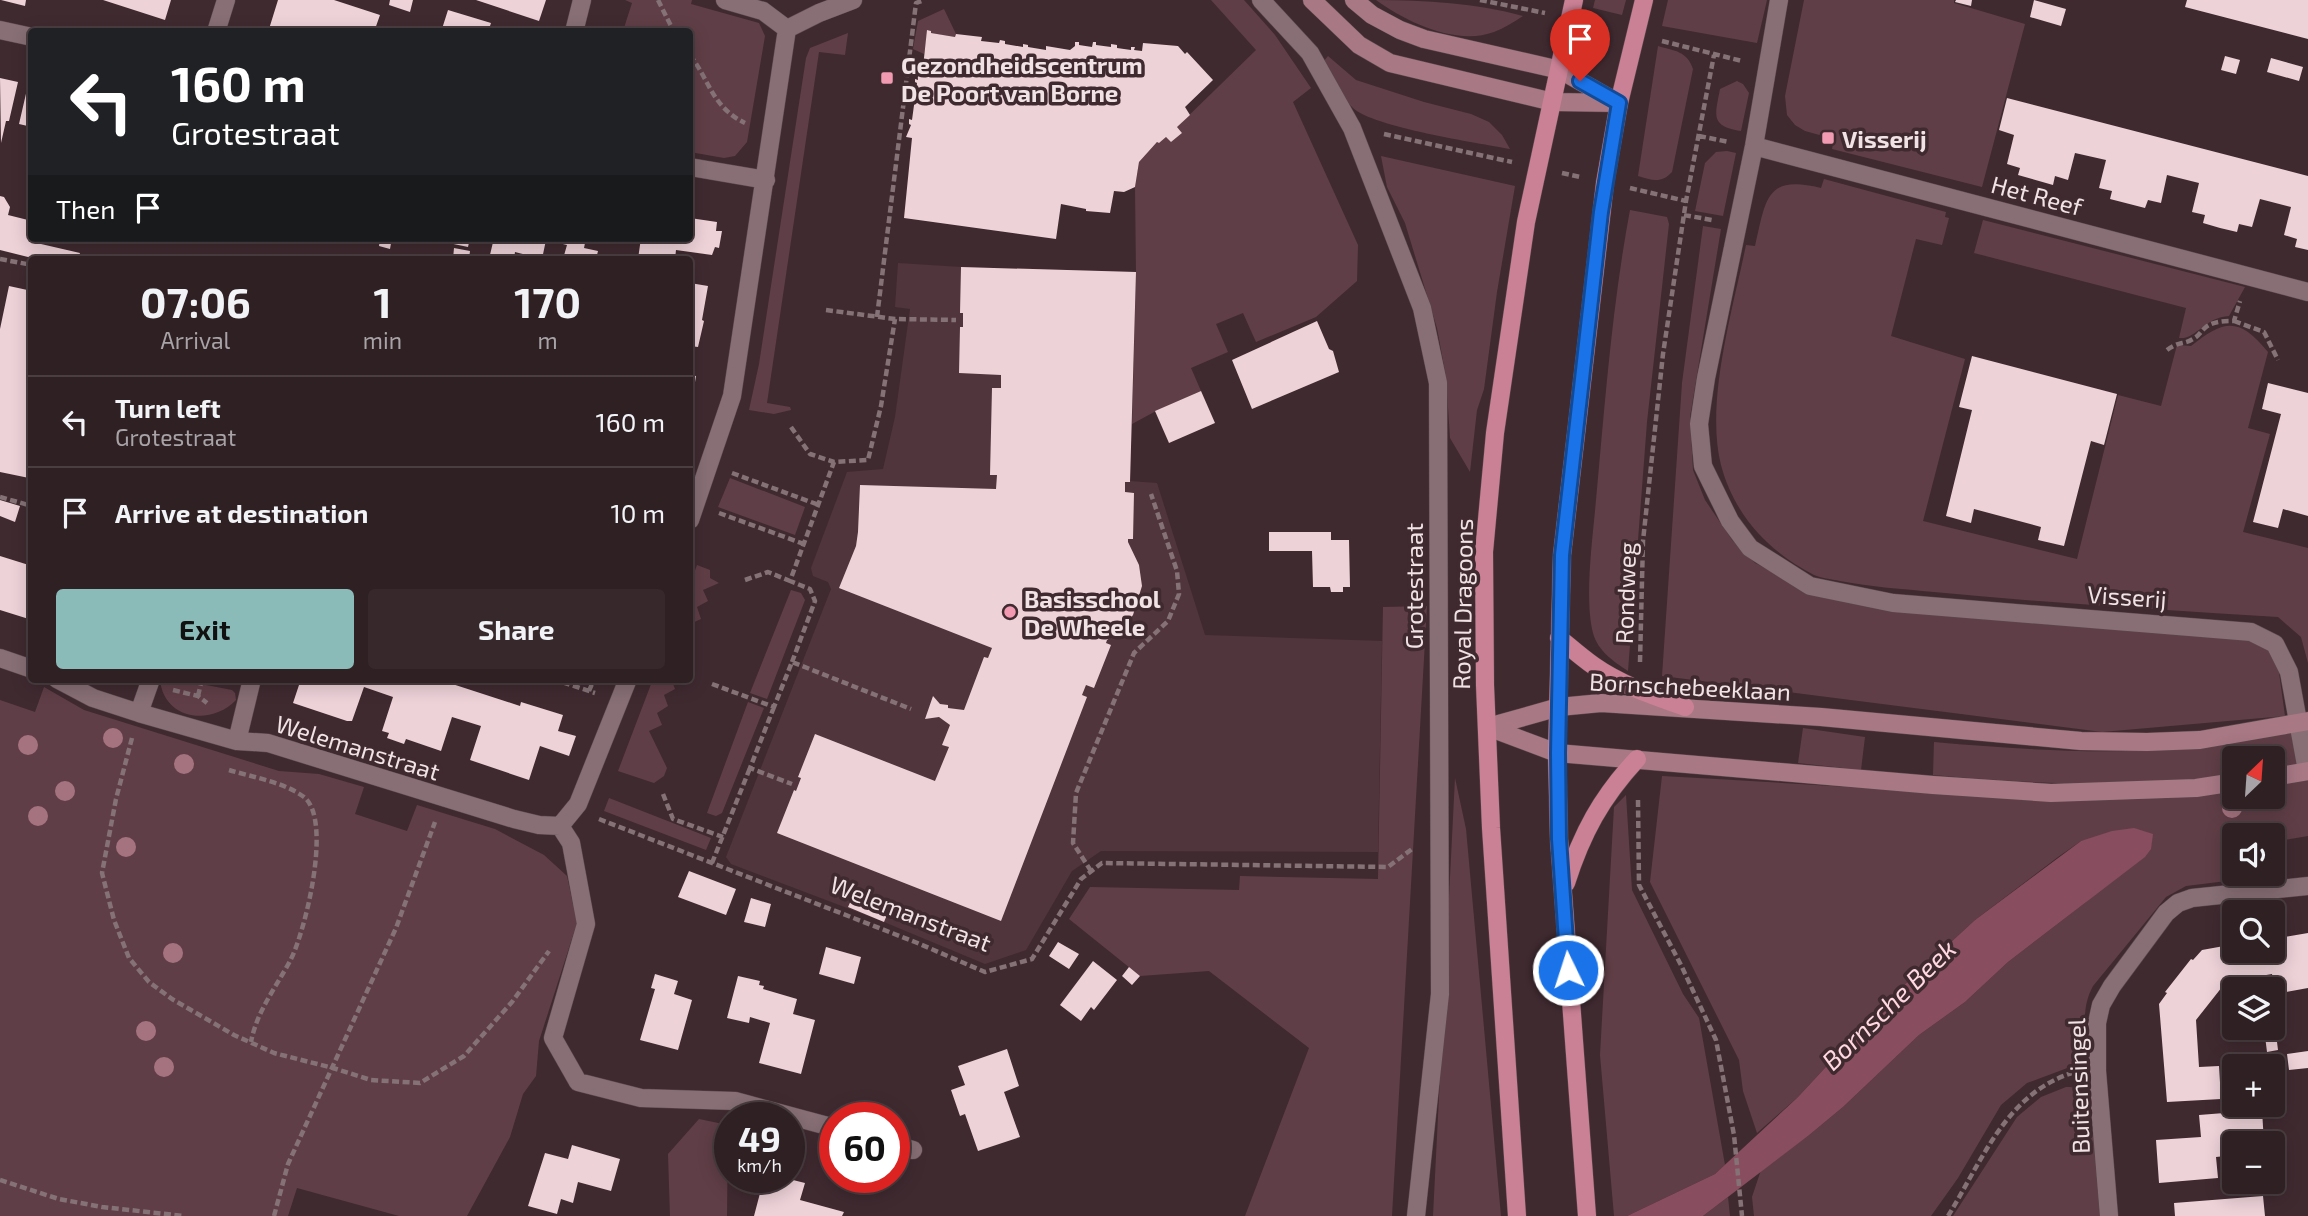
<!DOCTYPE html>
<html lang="en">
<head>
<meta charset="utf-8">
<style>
  body { margin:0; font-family:"Exo 2",sans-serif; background:#37282c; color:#f1f3f6; height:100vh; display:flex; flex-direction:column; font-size:26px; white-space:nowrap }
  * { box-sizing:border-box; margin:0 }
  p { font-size:23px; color:#a7a3a6 }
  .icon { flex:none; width:38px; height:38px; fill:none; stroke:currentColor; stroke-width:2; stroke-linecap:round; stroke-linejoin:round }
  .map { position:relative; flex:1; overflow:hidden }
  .sheet { position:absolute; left:28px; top:256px; width:665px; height:427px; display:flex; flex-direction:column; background:#2f2024; border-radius:7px; box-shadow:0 4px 18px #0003,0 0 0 2px #4a3e41 }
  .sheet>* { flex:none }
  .top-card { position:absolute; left:28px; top:28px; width:665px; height:214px; border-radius:7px; box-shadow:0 4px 18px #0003,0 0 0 2px #4a3e41; background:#202124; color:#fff; overflow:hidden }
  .needle { width:46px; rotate:25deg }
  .tools { position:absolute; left:2222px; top:746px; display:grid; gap:14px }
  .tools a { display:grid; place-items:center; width:63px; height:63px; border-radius:7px; background:#2f2024; box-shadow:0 4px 18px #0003,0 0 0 2px #4a3e41; font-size:35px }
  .speed { position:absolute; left:714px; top:1102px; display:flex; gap:14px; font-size:35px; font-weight:700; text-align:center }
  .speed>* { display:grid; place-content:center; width:91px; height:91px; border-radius:50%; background:#2f2024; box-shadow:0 4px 18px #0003,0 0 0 2px #4a3e41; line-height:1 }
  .speed small { font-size:18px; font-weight:400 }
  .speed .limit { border:10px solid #d22; background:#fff; color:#111 }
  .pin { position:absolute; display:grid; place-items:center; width:60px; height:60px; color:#fff; margin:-72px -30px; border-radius:50% 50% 50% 0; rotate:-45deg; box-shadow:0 0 7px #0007 }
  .pin .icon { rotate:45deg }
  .me { position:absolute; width:77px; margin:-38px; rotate:356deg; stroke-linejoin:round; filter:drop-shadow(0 0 5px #0008) }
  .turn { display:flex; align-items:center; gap:24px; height:147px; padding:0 28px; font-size:32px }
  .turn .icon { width:91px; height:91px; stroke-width:2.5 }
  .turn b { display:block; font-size:49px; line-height:60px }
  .then { display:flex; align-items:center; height:66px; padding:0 28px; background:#0003; gap:14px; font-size:26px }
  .eta { display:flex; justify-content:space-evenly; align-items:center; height:119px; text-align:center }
  .eta b { font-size:42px; font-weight:700; line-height:49px }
  .primary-button { display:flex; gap:14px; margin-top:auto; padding:14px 28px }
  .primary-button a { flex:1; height:80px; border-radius:7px; background:#8bbbb9; color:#111; font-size:28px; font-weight:700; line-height:80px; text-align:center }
  .primary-button a+a { background:#37282c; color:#f1f3f6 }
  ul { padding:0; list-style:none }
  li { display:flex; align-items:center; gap:21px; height:91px; padding:0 28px; border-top:2px solid #4a3e41 }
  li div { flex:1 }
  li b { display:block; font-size:26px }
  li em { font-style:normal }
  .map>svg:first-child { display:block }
  .built { fill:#50353c }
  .green { fill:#603e47 }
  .water { fill:#884d5e }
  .building { fill:#edd2d8 }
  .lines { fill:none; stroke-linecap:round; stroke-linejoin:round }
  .street-casing { stroke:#5a484d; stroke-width:19 }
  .secondary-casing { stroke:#5a484d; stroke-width:19 }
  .primary-casing { stroke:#5a484d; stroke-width:19 }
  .path { stroke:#847277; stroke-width:4.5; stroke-dasharray:7 3.5; stroke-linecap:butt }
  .street { stroke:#876f75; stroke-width:18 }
  .secondary { stroke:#a87885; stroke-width:18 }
  .primary { stroke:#ca8095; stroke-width:18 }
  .tree { fill:#a57380 }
  .route-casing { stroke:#114b97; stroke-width:18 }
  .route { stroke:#1a73e8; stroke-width:12 }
  .poi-dot { fill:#f19ab2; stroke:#3f2a30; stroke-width:2.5 }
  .labels { text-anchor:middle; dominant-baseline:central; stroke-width:7; stroke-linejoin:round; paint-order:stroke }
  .poi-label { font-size:24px; font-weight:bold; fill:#f0e2e5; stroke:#3f2a30; text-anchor:start }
  .street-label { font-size:24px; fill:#f0e2e5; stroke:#3f2a30 }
  .water-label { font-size:26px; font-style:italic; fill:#ffd8e1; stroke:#3f2a30 }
</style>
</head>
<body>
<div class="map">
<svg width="2308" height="1216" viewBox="0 0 2308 1216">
  <rect width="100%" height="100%" fill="#3f2a30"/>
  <path class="built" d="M898,263L961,267L1136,272L1130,481L1157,483L1205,635L1382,641L1378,852L1101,851L1072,871L1026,950L985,964L884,922L731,864L726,857L831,589L828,582L813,576L811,568L847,472L883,469L895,417L910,309L895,307Z"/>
  <path class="green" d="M625,0H692L691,4L759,23L765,36L747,142L735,156L724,158L690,152V32L623,31L632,3Z
    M1211,0H1244L1275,35L1311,88L1293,102L1358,245L1357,281L1316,317L1256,342L1243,313L1216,324L1228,352L1191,368L1201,391L1156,411L1132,424L1136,272L1135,187L1139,162L1157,142L1159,143L1166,137L1171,142L1182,133L1177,127L1256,50Z
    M1376,0C1425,0 1476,3 1523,16C1514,22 1504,28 1494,32C1456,46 1406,22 1376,0Z
    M1595,0H1626L1622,15L1593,8Z
    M1668,0H1767L1757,43L1662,26Z
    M1804,0H1954V3L2025,24L1982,187L1832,149L1834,139L1805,131L1795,125L1787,115L1785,96Z
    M944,9L956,34L955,37L931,33V31L928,30L924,54L913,49L918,21Z
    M848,33L845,55L819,52L767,403L790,407L791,410L774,414L749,410L759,364L806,58L810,48Z
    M1658,46C1675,51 1687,51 1693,69L1672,172C1661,184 1652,180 1638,176Z
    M1328,56L1356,80L1424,102L1471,114L1489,122L1502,135L1510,149C1478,143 1373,127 1353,108C1340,96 1332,76 1323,62Z
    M1737,81L1743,84L1749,93L1741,131C1710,126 1715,116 1720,89Z
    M1727,151L1736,153L1723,216L1695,211L1705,163L1716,152Z
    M1381,156L1515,186L1497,292L1484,389L1477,410L1470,472L1450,438L1446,377L1437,328L1405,223L1387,187Z
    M1824,179L1946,212L1945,217L1949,218L1942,245L1916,239L1891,336L1965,359L1923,521L2077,559L2118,395L2161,406L2177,345L2191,346C2225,319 2239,317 2268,352L2248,428L2270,434L2243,532L2308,548V663L2301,637L2278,617C2164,610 2049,603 1934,592C1903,589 1871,587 1840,581C1831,579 1821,578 1814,575C1769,552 1734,515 1721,465C1705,402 1733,309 1746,245L1755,246C1766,200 1765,174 1821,188Z
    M1630,210L1667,217L1669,224L1647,422L1628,671C1613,661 1598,651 1593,633C1584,598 1593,536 1596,500C1605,403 1612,306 1630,210Z
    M1983,220L2245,287L2229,316C2205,317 2196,340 2179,338L2186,308L1974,253Z
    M1703,226L1721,229L1690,417L1693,470L1705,500L1732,540L1755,563L1812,591L2242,637L2276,651L2285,716L2102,732L1662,676L1682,383Z
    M730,478L805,507L795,535L718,507Z
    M697,565L710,570V578L719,583L703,590L708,601L697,607L701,619L690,624L695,637L690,640V584Z
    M791,590L801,593L805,600L767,699L750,693Z
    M1427,606L1392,1216H1245L1309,1048L1209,971L1140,976L1069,919L1090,887L1239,890L1240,876L1378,879L1383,607Z
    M160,679H206V685L232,690L235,693L236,700C210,727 163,719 160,679Z
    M653,679H671L675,689L664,695L668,706L657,713L662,725L649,731L667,768L664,776L654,783L618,771Z
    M44,687L84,710L279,771L319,774L364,787L355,814L407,831L417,805L495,829L544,855L567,876L577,923L539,1041L536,1076L523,1094L510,1137L467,1216H399L297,1188L288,1216H0V700L35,712Z
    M748,702L764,708L722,813L716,816L707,813Z
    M1803,728L1865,737L1861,770L1798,763Z
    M2308,728V763L2273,769V758H2235V774C2133,789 2034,784 1933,775L1934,742C2025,750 2116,756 2208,746C2241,743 2275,734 2308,728Z
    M1662,776C1750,781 1839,786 1927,792C2034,799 2128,805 2235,792V796H2273V785L2308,778V836L2273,842V835H2235V873H2242L2243,879L2186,886L2166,897L2093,986C2081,1008 2085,1031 2087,1055L2078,1064L2027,1083L2001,1105L1958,1178L1931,1216H1754L1752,1197L1761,1170L1808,1136L1843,1107L1919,1035L1965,1002L2008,962L2086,902L2093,839L2081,841L2058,857L1975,920L1887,1001L1798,1097L1757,1133L1743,1091L1739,1060L1650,882Z
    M1455,778L1466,829L1501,1216H1433Z
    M1626,795L1632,890L1683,994L1699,1018L1725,1165L1715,1174L1627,1216H1614L1600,1055L1614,807Z
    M609,798L711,838L706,850L604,811Z
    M2066,1087C2077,1087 2085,1089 2090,1100L2100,1216H1953L2017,1117L2041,1097Z
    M699,1119L728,1125L727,1216H670L668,1154Z
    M1728,1197L1730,1216H1703Z"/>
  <path class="water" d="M2134,828L2153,834L2151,849L2145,857L2008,962L1965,1002L1919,1035L1843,1107L1808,1136L1703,1216H1627L1715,1174L1798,1097L1887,1001L1975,920L2081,841L2112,831Z"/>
  <path class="building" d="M1,0H26L25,6Z
    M103,0H171L165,20Z
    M278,0H334L380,15L374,32H275L269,29Z
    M390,0H413L410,12L389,5Z
    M476,0H546L539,21Z
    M1956,0H1972L1971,6L1955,2Z
    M2034,0L2066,9L2061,26L2030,17Z
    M2187,0H2308V39L2185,7Z
    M448,10L491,23L488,32H441Z
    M927,30L931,31V33L955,37L956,34L982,37L981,41L999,43L1000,40L1005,41V44L1023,47V44L1028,45V47L1046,50V46L1070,50L1075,46V42H1079V45L1092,47L1093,42H1096V45L1111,47V44L1117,45V48L1131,50V47H1135L1134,50L1142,51L1143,43L1178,46L1185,54L1187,52L1213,80L1185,107L1190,115L1177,127L1182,133L1171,142L1166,137L1159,143L1157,142L1139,162L1135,187L1124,192L1114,191L1110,213L1086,211V209L1061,204L1056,239L904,218L912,138L906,137L911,125L909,124V119L912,120L917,83L915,82V79L918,80L917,66L923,67Z
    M2225,56L2240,60L2236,74L2221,70Z
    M2271,58L2303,67L2299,81L2267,72Z
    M0,78L18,82L9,121H6L1,143Z
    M28,85H32V127L19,124Z
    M2007,98L2308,176V250L2295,247L2297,239L2284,235L2291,207L2260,199L2252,227L2239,224L2237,232L2220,228L2203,223L2205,215L2192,212L2199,183L2167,175L2161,203L2148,200L2145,208L2110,199L2112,191L2099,188L2106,160L2075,153L2068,180L2055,176L2053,185L2018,175L2020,168L2007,164L2014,135L1999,130Z
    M0,196L4,197L10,207L8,215L32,221V238H42L41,244L80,253L78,259H36L0,250Z
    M690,218L717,222L716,231H722L719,248L715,247L712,255L676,250L675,259H638L641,238H690Z
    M380,238H392L390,249L379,246Z
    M439,238H470L468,247L439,241Z
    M494,238H586L584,248L598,251L596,259H563L567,245L546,240L542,259L515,252L514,259H489Z
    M454,248L470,251L469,259H453Z
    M961,267L1136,272L1130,482H1125V492L1134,493L1133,539H1128V542L1139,565L1142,586L1133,615L1120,631L1107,640L1106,643L1111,645L1094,688L1086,685L1082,695L1087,697L1001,921L777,833L794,790L796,791L801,778L798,777L815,734L935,781L949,747L942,745L950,725L939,717L925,719L933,696L940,704L948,705V708L964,710L984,657L988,658L992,648L839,588L856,546L858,532L860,485L996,489L997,475H990L992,388H1001V375L959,373L960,327H963V313H960Z
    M690,283L708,286L702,320L704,321L698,347L690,346Z
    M9,286L32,291V468L29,478L0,472V329Z
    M1317,321L1329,349L1333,351L1339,372L1252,409L1232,360Z
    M1972,356L2117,394L2104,445L2091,441L2064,546L2038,540L2041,527L1974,509L1971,523L1946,516L1972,410L1959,407Z
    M690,375L696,376L691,407H690Z
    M2268,383L2308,393V516L2283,509L2278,528L2253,522L2281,414L2262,409Z
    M1201,391L1215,423L1169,443L1155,411Z
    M0,500L20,506L15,522L0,516Z
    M1269,532H1331V540H1349L1350,587H1343V592H1331L1330,587H1313L1312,551H1269Z
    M0,556L32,566V620L0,610Z
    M301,679H417L429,683L430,679H437L520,706L521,702L563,715L558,731L576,736L569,756L540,746L529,780L470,760L481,726L452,717L441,751L406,739L404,744L387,738L389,733L382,731L393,697L364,687L352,721H347L293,703Z
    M689,871L736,889L726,915L678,897Z
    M853,896L889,910L884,922L848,907Z
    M751,898L771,904L765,927L744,922Z
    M2308,933V988L2275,994L2272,974L2226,982L2196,1020L2199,1067L2219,1066L2221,1099L2167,1102L2159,1004L2167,993L2165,992L2191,959L2193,960L2202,950L2235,944V950H2273V939Z
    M1058,942L1079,954L1069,969L1049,956Z
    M826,947L861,957L854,984L819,974Z
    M1093,961L1117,980L1094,1010L1091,1007L1081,1021L1060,1005Z
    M1129,967L1140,976L1132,985L1122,976Z
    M655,974L678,981L674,994L692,1000L678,1050L640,1040L655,989L651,988Z
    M738,976L760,981L759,985L764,986L763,989L797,999L793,1014L815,1020L801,1074L759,1063L770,1023L750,1017L749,1023L727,1018Z
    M2276,1034L2278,1050L2267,1052L2265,1036Z
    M1007,1049L1019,1086L1004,1092L1020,1137L978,1151L965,1114L960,1116L951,1090L965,1085L958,1066Z
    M2308,1051V1068L2289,1070L2287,1054Z
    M2279,1058L2282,1080L2273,1081V1066H2264L2263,1061Z
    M2262,1110L2264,1143H2235V1155L2216,1157L2218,1178L2159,1183L2156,1140L2201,1137L2199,1115Z
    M572,1145L620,1159L611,1191L578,1182L573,1203L561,1199L557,1214L528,1206L545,1153L568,1159Z
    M764,1178H785L805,1183L800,1200L844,1212L842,1216H754Z
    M2263,1196L2265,1216H2175L2174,1203Z"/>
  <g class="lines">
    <g class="street-casing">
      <path id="street" d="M725,0L763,11L787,29
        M1261,0L1310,53L1352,128L1422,308L1438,383L1440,994L1416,1216
        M1779,0L1754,146L1706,378L1699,424L1703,466L1730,521L1750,548L1810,586L1893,603L2251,632L2275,644L2289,672L2307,771
        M0,30L32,37
        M216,32L226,0
        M574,32L582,0
        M1754,146L2308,292
        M690,167L766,180
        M690,520L732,396L787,29L819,13L853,0
        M0,658L32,669
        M57,679L93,698L139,713L237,741L268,743L514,819L539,825L560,826L578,804L628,679
        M139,713L151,679
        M237,741L252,679
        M560,826L571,843L586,924L553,1038L578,1082L641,1098L735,1101L835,1128
        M894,1145L913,1150
        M2109,1216L2097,1071V1023L2101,1005L2112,986L2166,913L2178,903L2192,898L2308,886"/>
    </g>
    <g class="secondary-casing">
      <path id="secondary" d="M1312,0L1359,45L1390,63L1553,102L1619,103
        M1354,0L1372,15L1400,30L1424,39L1560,70L1615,101
        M1488,727L1559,707L1601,703L1821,717L2081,741L2147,742L2200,740L2308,721
        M1488,727L1557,753L1933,785L2051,793L2196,788L2235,782
        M2273,777L2308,771"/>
    </g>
    <g class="primary-casing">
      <path id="primary" d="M1559,638C1570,647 1581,657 1594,666C1621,685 1654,696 1685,707
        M1566,883C1582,833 1601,798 1637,759
        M1517,1216L1491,828L1485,685L1484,552L1495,433L1526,222L1574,0
        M1587,1216L1559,839L1557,753L1562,555L1605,183L1619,103L1644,0"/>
    </g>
    <path class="path" d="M658,0L674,32
      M1480,0L1545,13
      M1662,41L1742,61
      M690,55C710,81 712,107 745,123
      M1384,134L1512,162
      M1699,136L1729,142
      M1562,173L1580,177
      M1630,188L1686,201
      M1684,215L1712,220
      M0,259L32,265
      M826,310L895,319L956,320
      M877,317L916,3L924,0
      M2234,321L2264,332L2278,360
      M2167,350C2179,341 2183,345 2193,339C2199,336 2201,331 2206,327C2214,321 2224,321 2234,321L2240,301
      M791,427L810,454L834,462
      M732,473L819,505
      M0,497L32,506
      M719,513L804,544
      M745,580L768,572L790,581
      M792,662L815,601L810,589L790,581L834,462L868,460L881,406L895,319
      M1640,662L1643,541L1663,354L1686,201L1714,55
      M553,679L595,693
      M712,684L774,707L792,662L911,709
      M173,690L198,696L207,703
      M589,691L594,679
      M198,696L202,679
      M774,707L750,768L792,784
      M132,738L116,799L102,873L114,920L129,958L149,982L172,999L234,1035L274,1053L333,1068L371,1080L420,1083L464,1056L512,1002L549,951
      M229,770C252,777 284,782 304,797C333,820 305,933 290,961C275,989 257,1011 251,1042
      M663,794L673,819L723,837
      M1638,800L1639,885L1681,965L1716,1040L1734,1135L1742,1216
      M599,819L915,942L985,972L1032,959L1081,879L1102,863L1388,867L1412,849
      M712,863L750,768
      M1091,871L1073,843L1076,793L1134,653L1168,621L1179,594L1177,571L1151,494
      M0,1180L59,1199L102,1207L184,1216
      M274,1216L288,1164L396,928L435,822
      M1948,1216C1982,1161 2006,1094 2072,1073"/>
    <use href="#street" class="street"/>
    <use href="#secondary" class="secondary"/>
    <use href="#primary" class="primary"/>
  </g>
  <g class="tree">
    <circle cx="113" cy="738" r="10"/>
    <circle cx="28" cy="745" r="10"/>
    <circle cx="184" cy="764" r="10"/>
    <circle cx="65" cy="791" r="10"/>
    <circle cx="2232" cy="808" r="10"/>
    <circle cx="38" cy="816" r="10"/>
    <circle cx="126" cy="847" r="10"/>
    <circle cx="173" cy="953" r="10"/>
    <circle cx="146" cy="1031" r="10"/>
    <circle cx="164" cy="1067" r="10"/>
  </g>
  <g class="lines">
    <g class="route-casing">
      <path id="route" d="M1568,970L1559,839L1558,753L1562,555L1601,212L1619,103L1580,81"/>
    </g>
    <use href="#route" class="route"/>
  </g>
  <g class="poi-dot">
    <rect x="880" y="71" width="14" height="14" rx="3.5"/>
    <rect x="1821" y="131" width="14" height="14" rx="3.5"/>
    <circle cx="1010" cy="612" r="7"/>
  </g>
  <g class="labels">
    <g class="poi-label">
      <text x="901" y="64">Gezondheidscentrum<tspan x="901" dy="28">De Poort van Borne</tspan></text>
      <text x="1842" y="138">Visserij</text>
      <text x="1024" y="598">Basisschool<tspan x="1024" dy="28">De Wheele</tspan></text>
    </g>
    <g class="street-label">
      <text transform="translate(2037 195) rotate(15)">Het Reef</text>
      <text transform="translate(1413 586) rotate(-90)">Grotestraat</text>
      <text transform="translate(1625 593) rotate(-88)">Rondweg</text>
      <text transform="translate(2127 596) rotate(4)">Visserij</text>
      <text transform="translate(1462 604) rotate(-89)">Royal Dragoons</text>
      <text transform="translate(1690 686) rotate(3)">Bornschebeeklaan</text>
      <text transform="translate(358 747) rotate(17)">Welemanstraat</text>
      <text transform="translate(911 913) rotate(21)">Welemanstraat</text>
      <text transform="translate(2078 1086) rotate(-92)">Buitensingel</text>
    </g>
    <g class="water-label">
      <text transform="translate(1888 1004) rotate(-44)">Bornsche Beek</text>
    </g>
  </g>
</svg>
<div class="tools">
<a><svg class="needle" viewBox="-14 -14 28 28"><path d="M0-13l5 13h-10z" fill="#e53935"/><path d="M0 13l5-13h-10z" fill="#a7a3a6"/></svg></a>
<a><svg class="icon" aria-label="sound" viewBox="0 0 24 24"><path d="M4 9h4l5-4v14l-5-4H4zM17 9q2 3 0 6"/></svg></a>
<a><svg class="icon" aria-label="search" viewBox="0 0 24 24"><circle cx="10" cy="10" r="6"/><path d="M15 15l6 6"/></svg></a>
<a><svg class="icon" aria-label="layers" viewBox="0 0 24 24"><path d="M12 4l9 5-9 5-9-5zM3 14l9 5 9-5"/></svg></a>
<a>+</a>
<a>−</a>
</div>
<div class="speed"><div>49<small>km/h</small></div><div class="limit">60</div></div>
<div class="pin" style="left:1580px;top:81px;background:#d93025"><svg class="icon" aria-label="arrive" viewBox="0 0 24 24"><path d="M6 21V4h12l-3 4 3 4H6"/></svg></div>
<svg class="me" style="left:1568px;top:970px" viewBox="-20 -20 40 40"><circle r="17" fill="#1a73e8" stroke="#fff" stroke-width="3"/><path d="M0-11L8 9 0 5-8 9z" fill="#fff"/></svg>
<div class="top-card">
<div class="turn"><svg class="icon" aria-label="left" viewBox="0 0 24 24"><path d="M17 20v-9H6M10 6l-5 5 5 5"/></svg><div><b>160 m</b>Grotestraat</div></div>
<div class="then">Then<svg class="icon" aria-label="arrive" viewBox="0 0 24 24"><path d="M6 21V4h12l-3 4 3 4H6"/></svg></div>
</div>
<section class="sheet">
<div class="eta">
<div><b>07:06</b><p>Arrival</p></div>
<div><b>1</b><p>min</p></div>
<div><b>170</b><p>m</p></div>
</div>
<ul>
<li><svg class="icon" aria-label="left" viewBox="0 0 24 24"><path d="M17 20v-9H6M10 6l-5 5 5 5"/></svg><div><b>Turn left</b><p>Grotestraat</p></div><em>160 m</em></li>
<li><svg class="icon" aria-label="arrive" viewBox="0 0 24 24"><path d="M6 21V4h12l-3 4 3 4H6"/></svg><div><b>Arrive at destination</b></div><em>10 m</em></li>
</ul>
<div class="primary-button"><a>Exit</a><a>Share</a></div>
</section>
</div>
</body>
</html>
